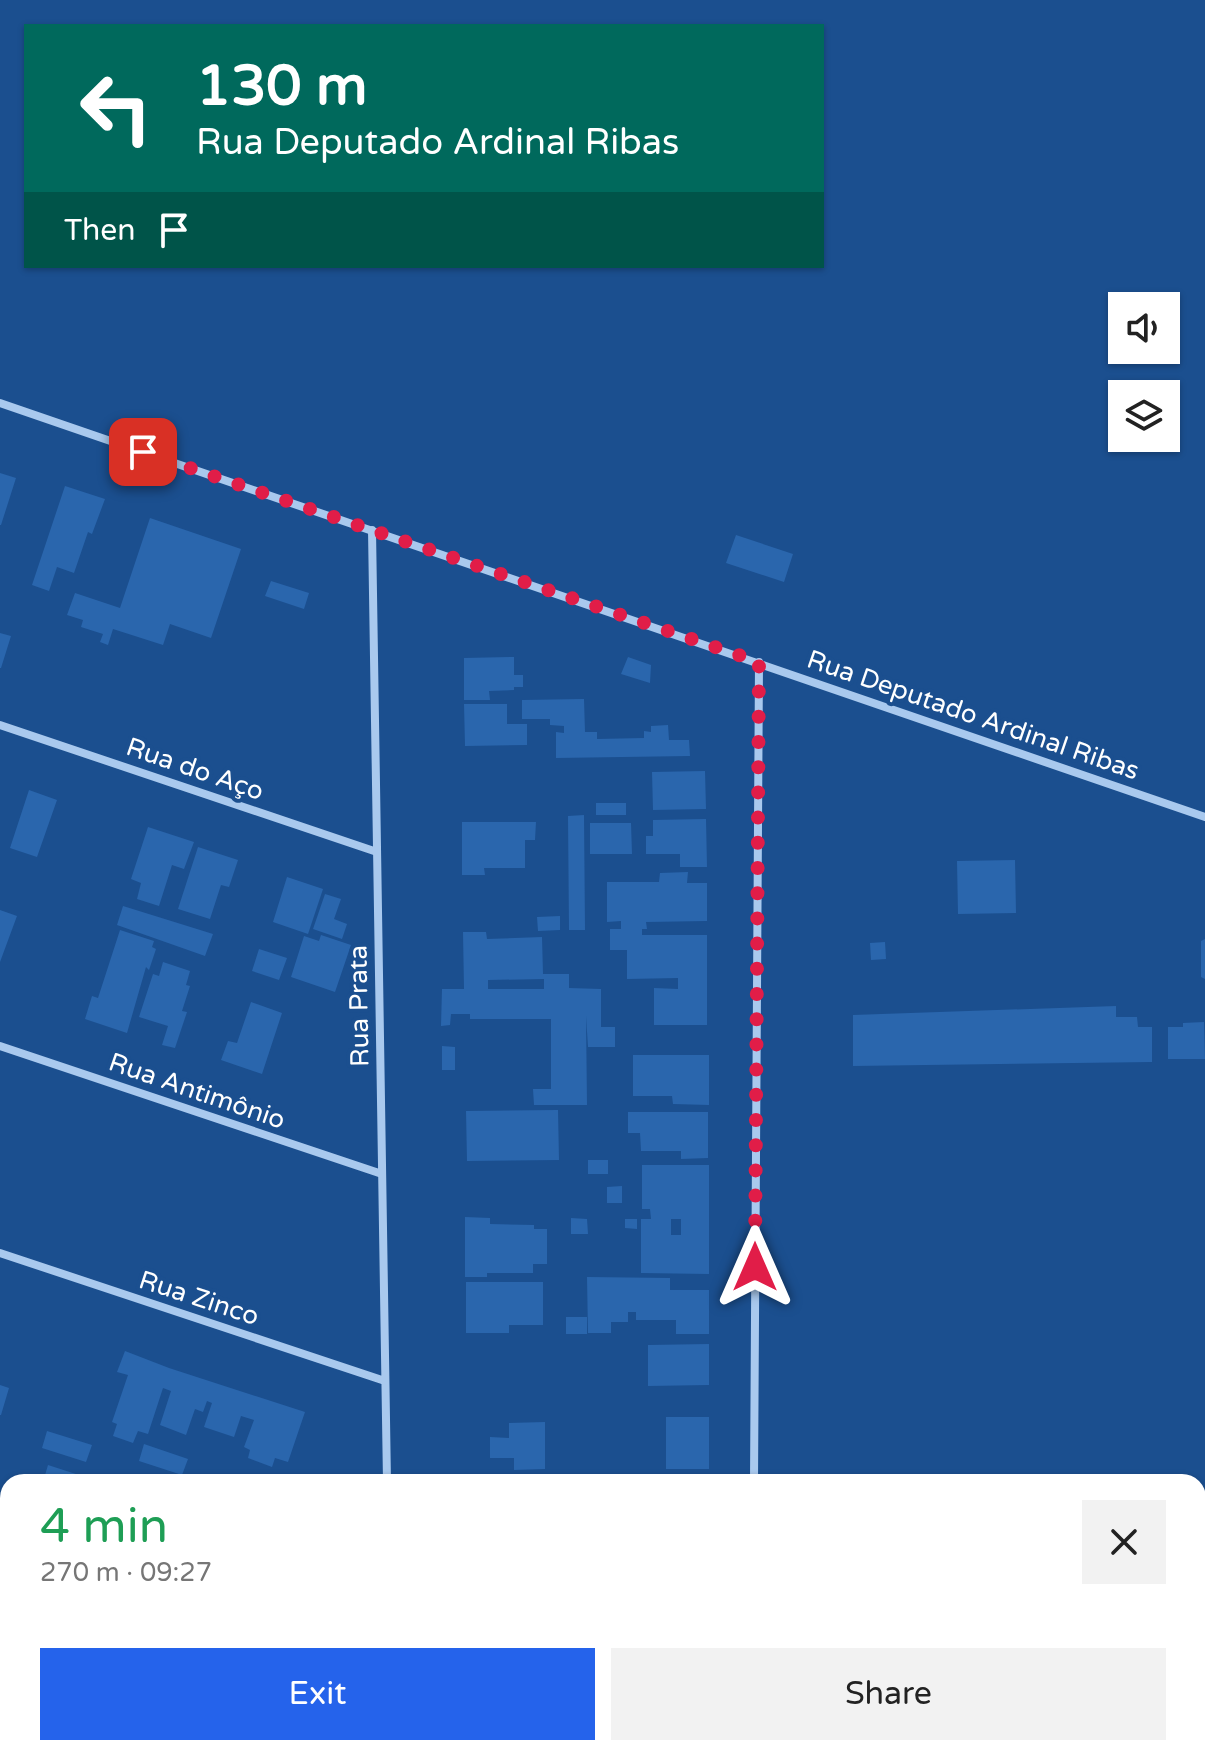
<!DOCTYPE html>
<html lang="en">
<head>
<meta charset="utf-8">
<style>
  body { margin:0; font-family:"Varela Round",sans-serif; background:#f2f2f2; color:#222; height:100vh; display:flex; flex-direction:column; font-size:30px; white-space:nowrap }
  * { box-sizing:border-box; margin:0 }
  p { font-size:26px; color:#767676 }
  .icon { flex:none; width:44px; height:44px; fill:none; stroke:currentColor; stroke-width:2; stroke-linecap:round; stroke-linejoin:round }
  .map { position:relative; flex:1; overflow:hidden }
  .details { position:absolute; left:0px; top:1474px; width:1206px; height:282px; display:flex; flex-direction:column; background:#fff; border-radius:24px 24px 0 0; box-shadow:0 2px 6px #0004 }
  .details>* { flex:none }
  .guide { position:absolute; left:24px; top:24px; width:800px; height:244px; border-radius:0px; box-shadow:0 2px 6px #0004; background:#00695c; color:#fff; overflow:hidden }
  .controls { position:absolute; left:1108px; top:292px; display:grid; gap:16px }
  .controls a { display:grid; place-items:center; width:72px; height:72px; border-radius:0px; background:#fff; box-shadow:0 2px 6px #0004; font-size:40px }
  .pin { position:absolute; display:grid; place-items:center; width:68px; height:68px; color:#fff; margin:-34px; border-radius:16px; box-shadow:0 4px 12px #0006 }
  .me { position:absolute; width:88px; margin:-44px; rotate:0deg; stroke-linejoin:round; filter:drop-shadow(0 0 6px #0008) }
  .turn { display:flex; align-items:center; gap:28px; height:168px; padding:0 40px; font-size:36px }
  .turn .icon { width:104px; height:104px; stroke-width:2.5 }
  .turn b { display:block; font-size:56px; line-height:68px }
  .then { display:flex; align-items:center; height:76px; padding:0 40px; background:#0003; gap:16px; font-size:30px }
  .round { display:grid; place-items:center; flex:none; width:84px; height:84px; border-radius:0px; background:#f2f2f2 }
  .overview { display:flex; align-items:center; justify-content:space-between; height:136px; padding:0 40px }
  h1 { font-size:48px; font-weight:600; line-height:60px; color:#1e9e55 }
  .cta { display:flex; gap:16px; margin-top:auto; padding:16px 40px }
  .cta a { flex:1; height:92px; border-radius:0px; background:#2563eb; color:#fff; font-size:32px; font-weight:600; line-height:92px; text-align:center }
  .cta a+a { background:#f2f2f2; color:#222 }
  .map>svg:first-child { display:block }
  .building { fill:#2a66ad; fill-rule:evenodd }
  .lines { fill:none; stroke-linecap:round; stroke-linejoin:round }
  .minor { stroke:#a9c9ee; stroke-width:8 }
  .route { stroke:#e11d48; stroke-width:14; stroke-dasharray:0 25.2 }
  .labels { text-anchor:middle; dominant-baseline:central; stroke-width:8; stroke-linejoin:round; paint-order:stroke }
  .street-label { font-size:26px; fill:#fff; stroke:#1b4f8f }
</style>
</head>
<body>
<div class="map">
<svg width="1205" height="1755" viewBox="0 0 1205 1755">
  <rect width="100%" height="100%" fill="#1b4f8f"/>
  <path class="building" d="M0,473L16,478L1,525H0Z
    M65,486L105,499L92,534L88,532L74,573L57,567L49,591L32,585Z
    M150,518L241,549L211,638L170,624L163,645L113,629L108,645L100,642L103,634L81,627L83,620L67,615L75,593L120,608Z
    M736,535L793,554L784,582L726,563Z
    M271,581L309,593L304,609L265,596Z
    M0,633L11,636L1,668H0Z
    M514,657V675H523V687H514V690L489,691L490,700H464V658Z
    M628,657L651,665L650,683L621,674Z
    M584,699L585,732H597V739L644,738V731L651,732V726L668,725L669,740H689L690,756L556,758V732L564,733V726L550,725V719H522V700Z
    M464,704H507V724H527V745L465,746Z
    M705,771L706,809L653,810L652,772Z
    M29,790L57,800L37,857L10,848Z
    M596,803H626V815H596Z
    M584,815L585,930H569L568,816Z
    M706,819L707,867H680V854H646V836H653V820Z
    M462,822H536L535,840H525V868H484L485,875H462Z
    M590,823H631L632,854H590Z
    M148,827L194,842L184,869L172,865L159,906L137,899L141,883L131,879Z
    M198,847L238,860L229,887L221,885L210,919L178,909Z
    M1015,860L1016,913L958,914L957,861Z
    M688,872L687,883H707V921L646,922L647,929H642V935H707V1025H654V988L678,989V978L627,979V950H610V929H621V921L607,922V882H659L660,873Z
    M287,877L323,889L308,934L273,922Z
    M325,894L341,899L334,919L347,924L342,939L313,929Z
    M123,906L213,934L205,956L117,925Z
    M0,910L17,916L0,962Z
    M560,916V930L538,931L537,917Z
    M120,930L154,941L152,947L156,949L149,970L146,967L127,1033L85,1019L92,996L98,998Z
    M463,932H486L487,939L542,937L543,974H569V988L601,989V1027H615V1047H588L586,1016L587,1105H534L533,1089H551V1019H470V1014H451L450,1025L441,1026L442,989H464ZM544,979V989H488V980Z
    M321,935L351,945L335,992L291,977L304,936L319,941Z
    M1205,939V979L1201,977V941Z
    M885,942L886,959L871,960L870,943Z
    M259,949L287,958L279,980L252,971Z
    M163,962L190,971L186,985L190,986L182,1011L187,1012L175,1048L162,1045L168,1026L139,1017L153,974L159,976Z
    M251,1002L282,1013L262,1074L221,1060L228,1041L237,1043Z
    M1116,1006V1017H1137L1138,1027H1152V1062L853,1066V1015Z
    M1204,1022L1205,1059H1168V1027H1183V1023Z
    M442,1046L455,1047V1070H442Z
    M633,1055H709V1105L673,1104L672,1096H633Z
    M558,1110L559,1160L467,1161L466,1111Z
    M628,1112H708V1158L681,1159V1151H641L640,1133H628Z
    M588,1160H608V1174H588Z
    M642,1165H709V1274L641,1273V1219H651L650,1209H642ZM671,1219H681V1235H671Z
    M622,1186V1203H607V1187Z
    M465,1217L490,1218V1224L534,1225V1229H547V1264H533V1273H487V1277H465Z
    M571,1218L587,1219L588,1234H571Z
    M625,1219H637V1229L625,1228Z
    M587,1277L670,1278V1290H709V1334H676V1320H636V1312H628V1322H611V1333H588Z
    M466,1282H543V1325H509V1333H466Z
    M566,1317H587V1334H566Z
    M709,1344V1385L648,1386V1345Z
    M125,1351L169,1368L305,1412L288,1462L275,1458L272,1467L248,1458L250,1450L244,1447L254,1420L241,1416L234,1437L204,1427L212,1403L207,1401L203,1412L195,1409L186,1435L160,1425L171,1391L163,1388L148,1434L138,1431L133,1443L113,1436L117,1424L112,1422L128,1375L117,1372Z
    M0,1385L9,1388L1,1415H0Z
    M666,1417H709V1469H666Z
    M545,1422V1469L514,1470V1458H490V1437L509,1438V1423Z
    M47,1431L92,1445L86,1462L42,1448Z
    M144,1444L188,1459L182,1475L139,1461Z
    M48,1465L82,1476L80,1482H43Z
    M567,1475H587L588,1482H567Z
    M8,1693V1748H39L37,1755H0V1716Z
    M145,1748H181L179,1755H143Z"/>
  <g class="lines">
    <path class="minor" d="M0,403L1205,817
      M372,530L387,1482
      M0,725L377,852
      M0,1046L382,1174
      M0,1253L385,1381
      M754,1482L759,662
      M0,1584L8,1587
      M390,1748V1755
      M752,1755V1748"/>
  </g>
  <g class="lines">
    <path class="route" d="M143,452L759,662L755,1267"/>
  </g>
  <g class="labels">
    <g class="street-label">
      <text transform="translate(973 715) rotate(19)">Rua Deputado Ardinal Ribas</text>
      <text transform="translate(195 769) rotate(19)">Rua do Aço</text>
      <text transform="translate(359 1006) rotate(-91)">Rua Prata</text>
      <text transform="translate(197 1091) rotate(19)">Rua Antimônio</text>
      <text transform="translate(199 1298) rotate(18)">Rua Zinco</text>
    </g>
  </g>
</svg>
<div class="controls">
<a><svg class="icon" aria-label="sound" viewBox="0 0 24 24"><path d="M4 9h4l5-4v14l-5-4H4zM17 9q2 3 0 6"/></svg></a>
<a><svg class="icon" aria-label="layers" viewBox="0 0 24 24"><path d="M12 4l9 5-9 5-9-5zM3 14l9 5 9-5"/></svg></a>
</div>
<div class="pin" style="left:143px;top:452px;background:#d93025"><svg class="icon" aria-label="arrive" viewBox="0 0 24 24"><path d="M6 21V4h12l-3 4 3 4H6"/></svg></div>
<svg class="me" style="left:755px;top:1267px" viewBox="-20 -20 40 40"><path d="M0-17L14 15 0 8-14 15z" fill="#e11d48" stroke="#fff" stroke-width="4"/></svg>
<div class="guide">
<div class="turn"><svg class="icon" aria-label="left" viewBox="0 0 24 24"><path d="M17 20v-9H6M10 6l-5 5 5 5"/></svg><div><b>130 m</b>Rua Deputado Ardinal Ribas</div></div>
<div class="then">Then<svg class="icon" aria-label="arrive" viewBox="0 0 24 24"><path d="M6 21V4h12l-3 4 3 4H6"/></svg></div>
</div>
<section class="details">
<div class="overview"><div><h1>4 min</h1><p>270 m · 09:27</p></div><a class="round"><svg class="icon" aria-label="close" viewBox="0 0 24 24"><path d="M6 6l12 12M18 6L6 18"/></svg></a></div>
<div class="cta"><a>Exit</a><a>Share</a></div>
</section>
</div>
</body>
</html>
